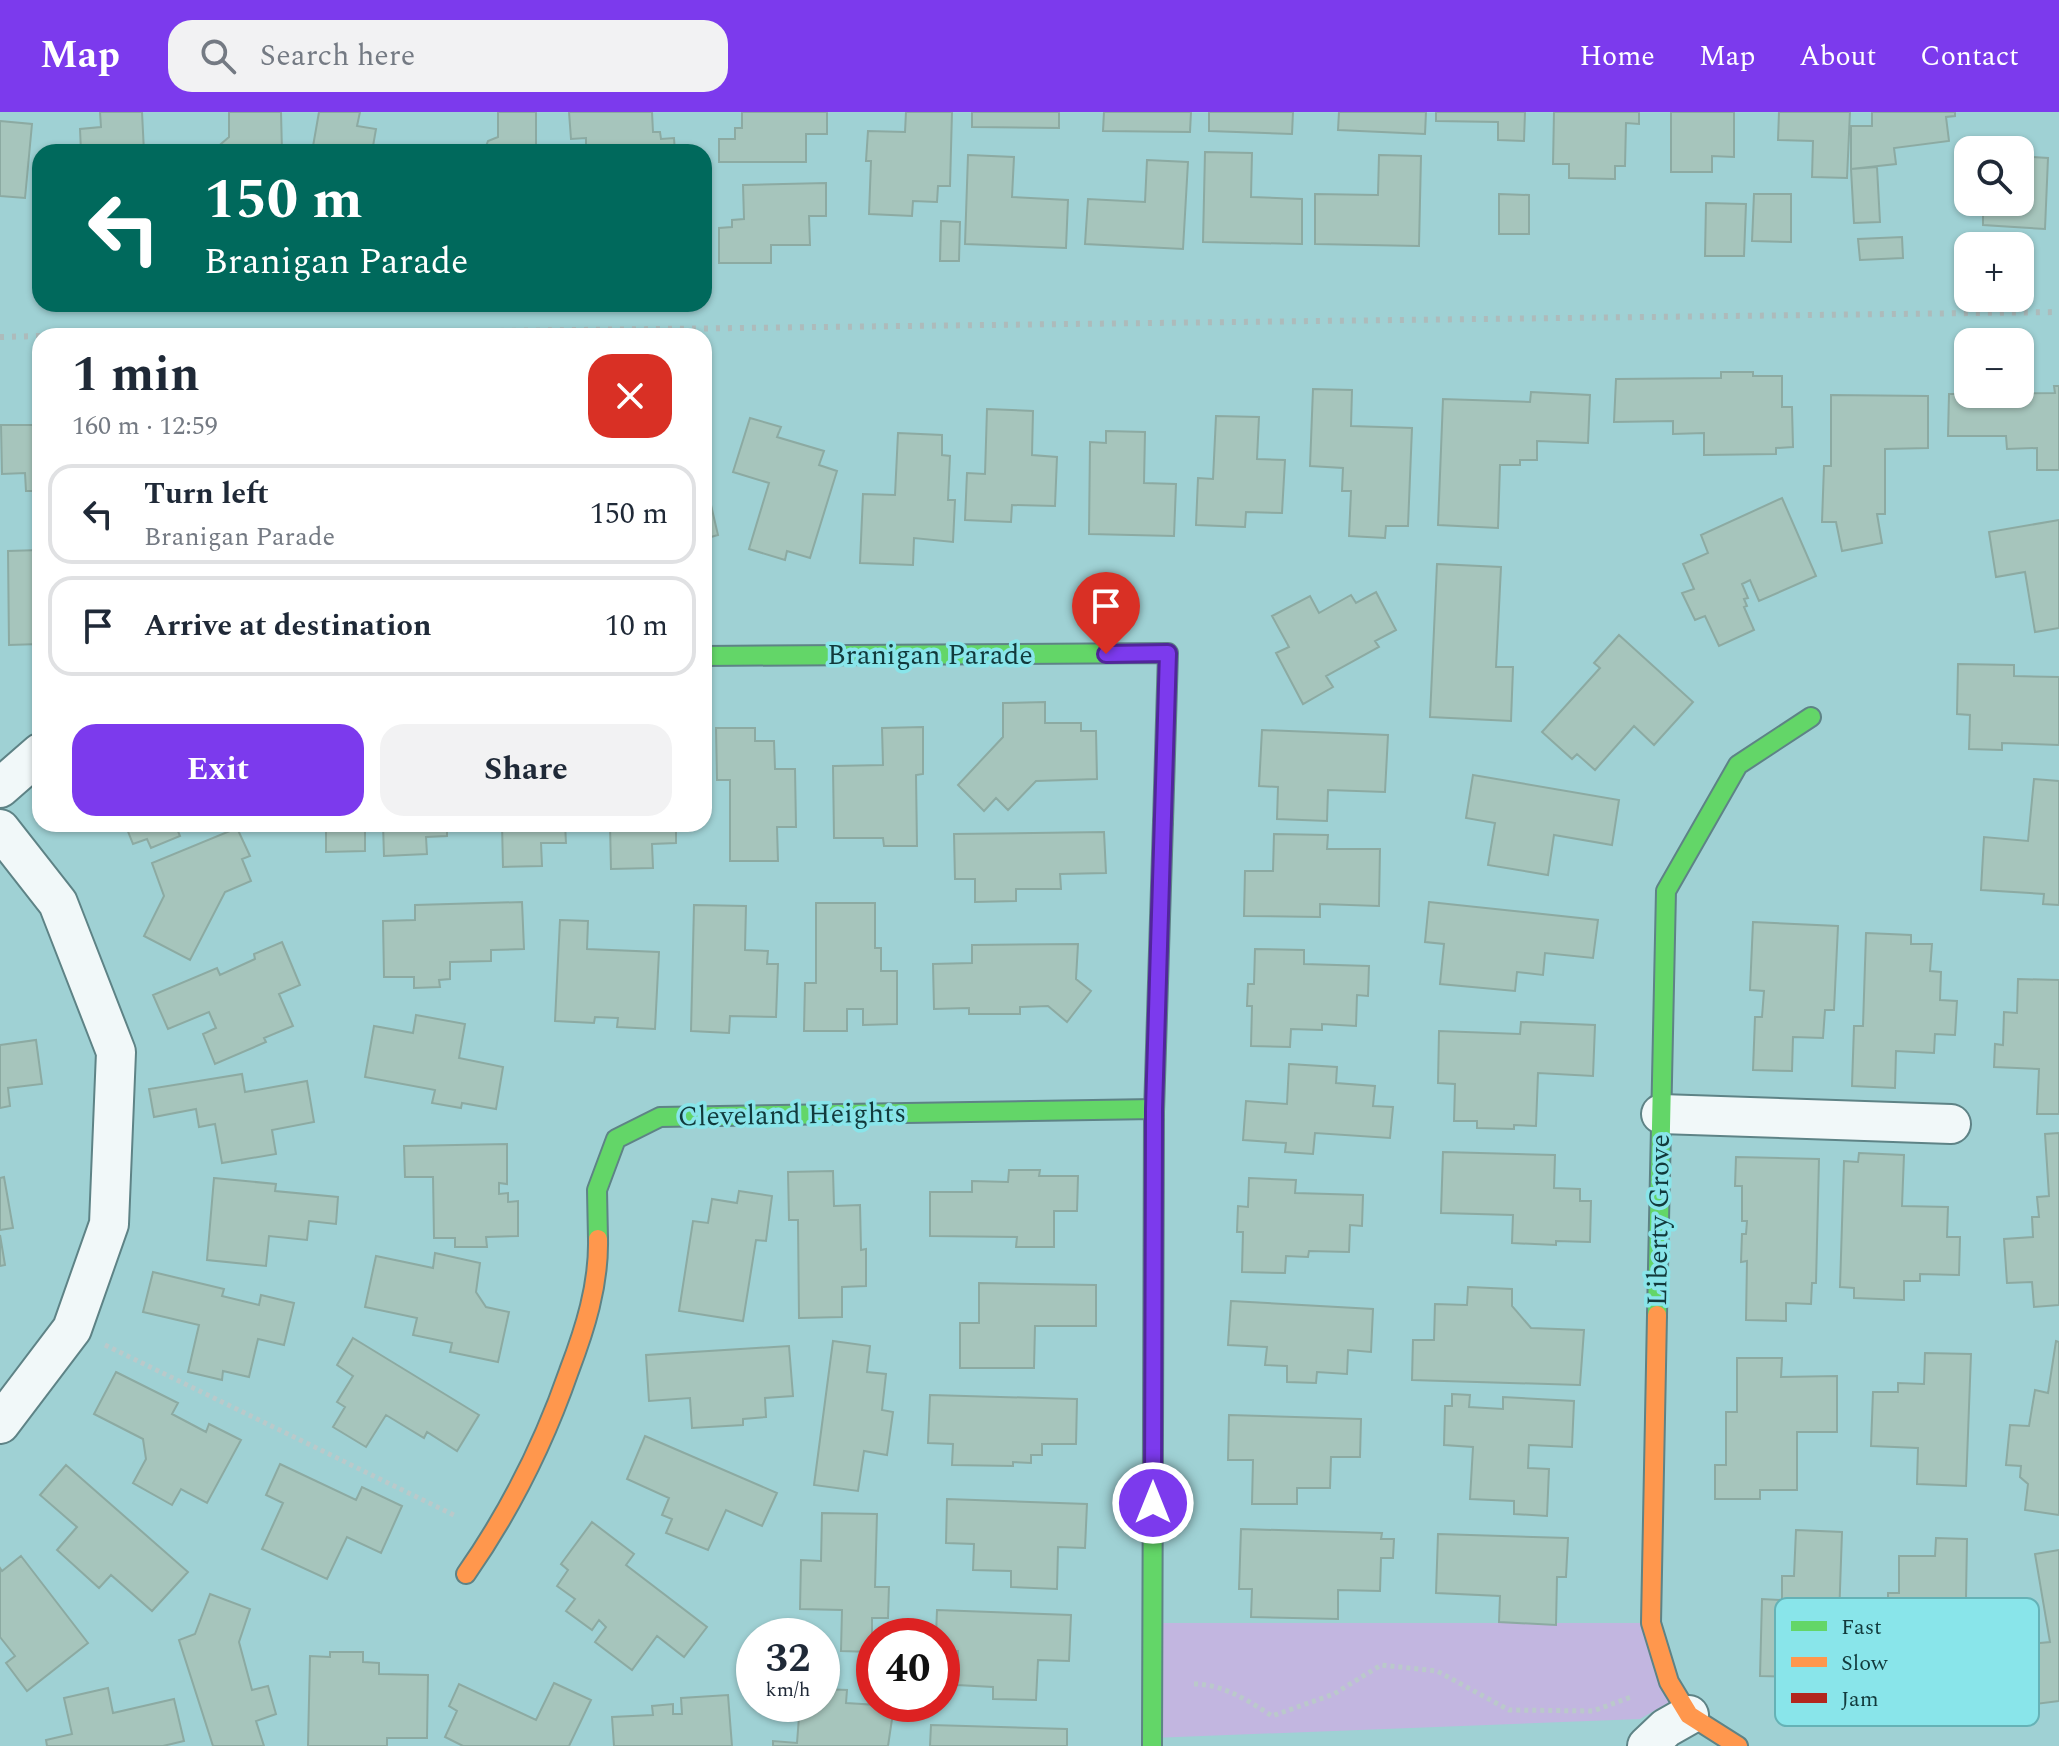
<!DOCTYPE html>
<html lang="en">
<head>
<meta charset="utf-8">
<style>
  body { margin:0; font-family:Spectral,serif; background:#f2f2f3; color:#1f2937; height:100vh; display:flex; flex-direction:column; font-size:30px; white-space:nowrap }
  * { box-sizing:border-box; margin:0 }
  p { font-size:26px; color:#747a83 }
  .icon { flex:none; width:44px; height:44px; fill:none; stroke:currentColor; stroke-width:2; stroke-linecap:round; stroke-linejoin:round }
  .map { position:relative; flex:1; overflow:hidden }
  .drawer { position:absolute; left:32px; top:216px; width:680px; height:504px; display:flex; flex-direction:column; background:#fff; border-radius:24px; box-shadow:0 2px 6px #0004 }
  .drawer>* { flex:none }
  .guide { position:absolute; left:32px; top:32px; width:680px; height:168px; border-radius:24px; box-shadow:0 2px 6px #0004; background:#00695c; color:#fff; overflow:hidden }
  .tools { position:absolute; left:1954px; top:24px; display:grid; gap:16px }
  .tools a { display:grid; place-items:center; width:80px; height:80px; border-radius:16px; background:#fff; box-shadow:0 2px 6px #0004; font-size:40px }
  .speed { position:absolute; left:736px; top:1506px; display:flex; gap:16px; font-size:40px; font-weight:700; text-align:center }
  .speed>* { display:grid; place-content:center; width:104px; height:104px; border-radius:50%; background:#fff; box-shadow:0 2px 6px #0004; line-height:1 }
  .speed small { font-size:20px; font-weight:400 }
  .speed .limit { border:12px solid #d22; background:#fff; color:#111 }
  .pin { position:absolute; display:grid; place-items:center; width:68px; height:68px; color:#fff; margin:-82px -34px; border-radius:50% 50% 50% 0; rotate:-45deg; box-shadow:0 0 8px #0007 }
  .pin .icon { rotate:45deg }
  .me { position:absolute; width:88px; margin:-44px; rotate:0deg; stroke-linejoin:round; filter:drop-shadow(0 0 6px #0008) }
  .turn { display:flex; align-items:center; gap:28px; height:168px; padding:0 40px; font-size:36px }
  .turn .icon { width:104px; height:104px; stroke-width:2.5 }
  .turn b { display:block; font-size:56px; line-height:68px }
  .round { display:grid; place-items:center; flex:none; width:84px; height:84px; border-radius:24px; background:#f2f2f3 }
  .head { display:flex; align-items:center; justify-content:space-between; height:136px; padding:0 40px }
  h1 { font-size:48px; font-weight:700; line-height:60px }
  .primary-button { display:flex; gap:16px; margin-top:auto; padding:16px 40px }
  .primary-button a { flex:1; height:92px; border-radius:24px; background:#7c3aed; color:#fff; font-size:32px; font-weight:700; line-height:92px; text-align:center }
  .primary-button a+a { background:#f2f2f3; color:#1f2937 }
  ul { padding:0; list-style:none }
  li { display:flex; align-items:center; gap:24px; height:100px; margin:0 16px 12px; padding:0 24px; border:4px solid #e0e1e3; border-radius:24px }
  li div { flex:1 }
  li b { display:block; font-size:30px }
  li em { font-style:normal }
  header { display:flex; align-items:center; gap:48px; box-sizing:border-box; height:112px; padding:0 40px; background:#7c3aed; color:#fff }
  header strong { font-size:38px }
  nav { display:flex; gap:44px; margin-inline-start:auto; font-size:28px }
  .search { width:560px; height:72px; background:#f2f2f3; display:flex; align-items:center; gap:20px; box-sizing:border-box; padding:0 28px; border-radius:24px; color:#747a83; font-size:30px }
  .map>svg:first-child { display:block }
  .green { fill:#c2b6e0 }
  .building { fill:#a6c5bc; stroke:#8caaa2; stroke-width:2 }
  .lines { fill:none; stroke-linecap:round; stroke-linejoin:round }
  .street-casing { stroke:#5e8386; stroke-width:42 }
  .fast-casing { stroke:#5e8386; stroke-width:22 }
  .slow-casing { stroke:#5e8386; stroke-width:22 }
  .jam-casing { stroke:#5e8386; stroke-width:22 }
  .path { stroke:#bac9ca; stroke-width:5; stroke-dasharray:4 4; stroke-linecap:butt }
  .street { stroke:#f1f8f9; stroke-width:38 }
  .fast { stroke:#63d668; stroke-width:18 }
  .slow { stroke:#ff974d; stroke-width:18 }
  .jam { stroke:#b3261e; stroke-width:18 }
  .rail { stroke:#adbbbb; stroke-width:6; stroke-dasharray:4 8; stroke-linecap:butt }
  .route-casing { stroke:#51269a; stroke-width:20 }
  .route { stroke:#7c3aed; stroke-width:14 }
  .labels { text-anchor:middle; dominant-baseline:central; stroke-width:7; stroke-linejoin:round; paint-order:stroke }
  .street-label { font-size:28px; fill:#123a3c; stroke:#89e5ea }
  .key { fill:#89e5ea; stroke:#65b2b6; stroke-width:2 }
  .key-label { font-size:22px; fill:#123a3c }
</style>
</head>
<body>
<header>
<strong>Map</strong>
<div class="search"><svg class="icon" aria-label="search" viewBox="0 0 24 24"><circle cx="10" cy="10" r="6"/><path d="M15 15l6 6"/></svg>Search here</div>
<nav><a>Home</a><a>Map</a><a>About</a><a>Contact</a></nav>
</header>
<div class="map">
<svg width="2059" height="1634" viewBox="0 0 2059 1634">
  <rect width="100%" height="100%" fill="#9fd1d4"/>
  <path class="green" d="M1153,1511H1651L1678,1585L1640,1607L1152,1626Z"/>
  <path class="building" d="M100,0H142L144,40H81L80,17L101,15Z
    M229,0H281L282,40H200L201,36L214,38L229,25Z
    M319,0H360L357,14L376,17L372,40H312Z
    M498,0H536V40H484L488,29L498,25Z
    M569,0H652L653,20H660L661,27L674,26L675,40H586V26L571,27Z
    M742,0H827V22H806V50H719V27H735V16H742Z
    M906,0H952L950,74H938L937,90L913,89L912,104L869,102L871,49H866L868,19L905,20Z
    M972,0H1059V16L972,15Z
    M1104,0H1191L1190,20L1103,19Z
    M1209,0H1293L1292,22L1209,19Z
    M1339,0H1426L1425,22L1338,18Z
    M1436,0H1525L1524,29L1498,28V10L1436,9Z
    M1554,0H1639V12L1626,11L1625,54H1615V67L1569,66V52H1553Z
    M1671,0H1734V45L1712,44V60H1671Z
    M1779,0H1850L1847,66L1812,65L1813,29L1778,28Z
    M1872,0H1955V4L1946,5L1949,29L1894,36L1896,52L1851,57V14H1872Z
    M0,9L32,12L25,86L0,84Z
    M2020,38L2031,39V45L2048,46L2045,117L1983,113V100L1965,99L1966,60L1968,90H2020Z
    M1205,40L1252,41L1251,85L1302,87V132L1203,130Z
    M968,43L1014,45L1012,85L1068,88L1066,136L965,132Z
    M1379,43L1421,44L1419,134L1315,132V82L1378,83Z
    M1147,48L1188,50L1183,137L1085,132L1088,87L1145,90Z
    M1877,55L1880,110L1854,111L1851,57Z
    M826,71V104H809L810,133H771V151H719V116L732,115V108L744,107L743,73Z
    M1499,82L1529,83V122H1499Z
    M1754,82H1791V130L1752,129Z
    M1706,91L1746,92L1744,144H1705Z
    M941,109L960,110L959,149H940Z
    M1902,125L1903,146L1860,148L1858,127Z
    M1721,260H1753V264H1782V295H1792L1793,335L1776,336V342L1704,343V321L1673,322V309L1614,310L1616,267L1721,266Z
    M2054,274H2059V358H2037V336L2007,337L2006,324H1948L1949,282L2055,281Z
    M1313,277L1352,278L1351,314L1412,316L1408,414H1386L1385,426L1349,424L1351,379H1342L1343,356L1310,354Z
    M1531,280L1590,283L1588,331L1537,329V348H1520V353H1500L1498,416L1438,413L1443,287L1530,290Z
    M1831,283L1928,284V336L1885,337V402H1877L1882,431L1842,439L1836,410H1822L1824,354H1831Z
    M987,297L1033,299L1032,343L1057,345L1055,394L1012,393L1011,410L965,408L967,361L985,362Z
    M1216,304L1259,305L1257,347L1285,348L1282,401L1246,400L1245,415L1196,413L1198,366L1213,367Z
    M750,306L781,315L777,325L824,339L819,353L837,359L810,446L787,439L785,448L749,437L769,371L733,360Z
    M1,313H40V379H26L25,361L2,362Z
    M1106,319L1145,320L1144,371L1176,372L1174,424L1089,422L1090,330L1106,331Z
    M898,321L942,323V343L950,344L948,388H955L953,430L914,426L913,453L860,451L863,382L895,383Z
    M704,363L718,423L704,427Z
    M1782,386L1816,464L1759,489L1750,468L1742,472L1748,486L1744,487L1747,494L1744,495L1754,518L1719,534L1705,504L1695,508L1682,481L1694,477L1683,452L1708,441L1701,423Z
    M2059,408V516L2035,520L2025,460L1996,465L1989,420Z
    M40,438V532L9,533L8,439Z
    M1437,452L1501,455L1496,555H1513L1511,609L1430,605Z
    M1376,480L1396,518L1375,529L1379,535L1326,564L1333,575L1303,592L1276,541L1289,535L1272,504L1310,484L1319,501L1351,483L1356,491Z
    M1619,523L1693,590L1654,633L1634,614L1595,658L1577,642L1572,647L1542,620L1600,556L1594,551Z
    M1958,552L2014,553V564L2059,565V633L2002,631V638L1969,637L1970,603L1957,602Z
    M1045,590V611H1081V619H1096L1097,667L1036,669L1008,698L996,686L984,699L958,673L1003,625V591Z
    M923,615V662L916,663L917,734H884L883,726H834L833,654L883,653L882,616Z
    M716,616H755V629H774L775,657H795L796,715H777L778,749H730V668H717Z
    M1262,618L1388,623L1385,680L1328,678L1327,709L1277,707L1278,675L1259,674Z
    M1473,663L1619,688L1612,733L1554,723L1548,763L1488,753L1495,711L1466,706Z
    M2034,667L2059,669V793L2043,792L2044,782L1981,778L1984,725L2028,729Z
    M125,712H175L180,724L151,736L147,727L133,732Z
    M292,712H365V739L326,740V716L292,717Z
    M383,712H468V713L447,714V724L426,725L427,742L384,744Z
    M502,712H565L566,731H541L542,754L503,755Z
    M610,712H676V731L652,732L653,756L611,757Z
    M237,716L250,744L242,747L251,769L225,780L190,848L144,824L164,784L152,751Z
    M1104,720L1106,761L1060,762L1061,777H1016V789L975,790V767H955L954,722Z
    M1274,722L1328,723L1327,737H1380L1379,794L1320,792V805L1244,804L1245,759H1273Z
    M522,790L524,837L491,838V849L450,850V867L439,868L440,875L414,876V865H384L383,809L415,808V793Z
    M1429,790L1598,808L1593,846L1545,841L1543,863L1517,860L1515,879L1440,872L1444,832L1425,830Z
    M816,791H875V836H881V859H897V912L863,913V897H847V919H804L805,871H816Z
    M694,793L746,794L745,838L768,839L767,852H778L776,905L730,904L729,921L691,919Z
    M560,808L588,809L587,837L659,840L655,917L617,915L618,906L595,905L594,911L555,909Z
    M1753,810L1838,814L1834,898H1825L1823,926L1793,925L1792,959L1753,958L1755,905H1762L1764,879L1750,878Z
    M1866,821L1911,823V832H1932L1930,859L1941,860L1940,888L1957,889L1955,923L1935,922L1934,941L1896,939L1895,976L1852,974L1854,914H1863Z
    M282,830L300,873L279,882L293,914L264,926L266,930L215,952L203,922L216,916L209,900L168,917L153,883L217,856L220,863L255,847L254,842Z
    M1078,832L1076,867L1091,879L1067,910L1048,894L1020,895V902H969V896L934,897L933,852L972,851V833Z
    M1255,837L1304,838V852L1369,854L1368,884L1357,883L1356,914L1322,912V918L1291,917L1290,935L1251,934L1252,894H1247L1248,872H1254Z
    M2018,867L2059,868V1002H2037L2039,957L1994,955L1995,932L2003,933L2004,900L2017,901Z
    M416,903L465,912L459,946L503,955L496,997L462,991L461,996L432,991L435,978L365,965L374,914L413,921Z
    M1521,910L1595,913L1593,964L1538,961L1536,1014L1514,1013V1017L1477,1016V1009H1454L1455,972L1438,971L1439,919L1520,922Z
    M36,928L42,972L8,976L10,994L0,996V933Z
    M1289,952L1337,955L1336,971L1375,974L1373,994L1393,995L1390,1026L1315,1021L1313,1042L1285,1040L1286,1031L1243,1028L1246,989L1287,992Z
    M242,962L245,980L307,969L314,1010L272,1018L276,1042L222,1051L215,1012L199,1015L196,997L154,1005L149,977Z
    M2059,1021V1193L2034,1195L2032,1170L2007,1171L2004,1127L2033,1125L2032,1105H2039L2037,1085L2049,1084L2045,1022Z
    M507,1032V1072L499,1071V1082L508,1081V1090L518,1089V1124L486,1125L487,1135H455V1126H434L433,1065H405L404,1034Z
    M1443,1040L1555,1043L1554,1076L1580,1077V1089H1591L1590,1130L1556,1129V1133L1512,1131L1513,1103L1441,1101Z
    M1859,1041L1904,1043L1902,1094L1948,1095L1947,1125H1960L1959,1163L1920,1162V1169H1904V1188L1854,1186V1176L1840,1175L1844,1049L1858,1050Z
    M1736,1045L1819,1047L1816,1171H1812L1811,1192L1786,1191V1209L1746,1208L1747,1149L1741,1150L1742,1122H1746L1747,1109H1742V1074H1735Z
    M1009,1058H1040L1039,1064H1078L1077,1099H1054V1135H1016L1017,1125L930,1124V1080H972V1069L1008,1070Z
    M833,1059L834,1094L860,1093L861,1138L866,1137V1174L842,1175V1205L799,1206L798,1108H789L788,1060Z
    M4,1065L13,1116L0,1118V1066Z
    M214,1066L276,1072L275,1079L338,1085L336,1112L309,1109L307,1128L269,1124L266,1154L207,1148Z
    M1249,1066L1296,1068L1295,1081L1363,1083L1362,1114L1350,1113L1349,1140L1309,1139L1308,1145L1286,1144L1285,1161L1242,1160L1243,1120H1237L1238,1094L1248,1095Z
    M739,1079L772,1084L766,1129L756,1128L743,1209L679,1199L693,1109L708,1111L712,1087L737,1091Z
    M0,1123L5,1153L0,1154Z
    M435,1141L480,1151L476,1180L486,1195L509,1200L498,1250L450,1240L452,1231L413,1223L417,1206L365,1195L376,1144L433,1156Z
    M153,1160L224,1177L222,1184L259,1193L261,1183L294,1191L284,1233L258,1227L249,1265L223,1259L222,1268L188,1260L199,1213L143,1200Z
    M979,1171L1096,1173V1214H1035L1034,1256H960V1211H979Z
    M1468,1175L1512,1177V1194L1531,1216L1584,1218L1580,1273L1412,1268L1413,1228H1434L1435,1192L1467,1193Z
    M1231,1189L1373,1197L1371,1240L1348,1238L1347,1262L1317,1260L1316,1271L1287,1270V1254L1265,1253L1267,1235L1228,1233Z
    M353,1226L479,1303L457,1339L427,1320L424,1326L386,1303L366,1335L333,1315L345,1295L337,1290L353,1264L337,1253Z
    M833,1229L870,1234L867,1260L886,1262L882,1298L893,1300L887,1343L864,1339L858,1379L814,1373Z
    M2056,1229L2059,1230V1403L2025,1398L2028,1372L2020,1365L2021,1354L2006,1353L2010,1313L2029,1314L2035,1278L2048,1281Z
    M789,1234L793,1284L765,1286L766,1305L743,1307V1313L692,1316L690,1286L649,1289L646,1243Z
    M1925,1241L1971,1242L1966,1374L1917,1372L1918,1336L1871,1334L1873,1280H1898V1271L1924,1272Z
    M1737,1246H1782L1781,1265L1837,1264V1320H1797V1378H1760V1387H1715V1353H1726V1300H1737Z
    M116,1260L178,1291L172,1302L206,1320L209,1312L241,1328L207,1391L181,1377L172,1393L133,1371L146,1347L143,1327L94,1302Z
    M1452,1282L1470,1283L1469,1295L1503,1297V1285L1574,1289L1572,1335L1529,1333L1528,1356L1549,1357L1547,1404L1514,1402V1389L1470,1387L1473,1335L1444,1333L1445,1294H1452Z
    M930,1283L1077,1287L1076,1332H1042V1343H1031V1351L1013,1350V1354L952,1353L953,1332L928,1331Z
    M1229,1303L1361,1307L1360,1345H1331L1330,1376H1297V1392H1252L1253,1348H1228Z
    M645,1324L777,1381L762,1414L726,1398L708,1438L666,1421L672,1407L662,1403L669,1386L627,1367Z
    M280,1352L356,1388L362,1375L402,1394L381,1441L347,1425L327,1467L262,1437L283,1391L266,1383Z
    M66,1353L188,1460L152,1499L111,1463L99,1476L57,1438L77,1415L40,1383Z
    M947,1387L1087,1392L1085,1436L1058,1435L1057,1477L1011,1475V1459L973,1458L974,1432L946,1431Z
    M822,1401L877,1402L875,1475H889L888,1506H872V1540L841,1539L842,1498L800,1497L801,1448L821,1449Z
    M592,1410L634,1442L626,1453L707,1515L684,1545L657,1524L632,1558L595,1530L606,1515L599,1508L592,1518L566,1499L575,1487L557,1474L568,1458L561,1452Z
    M1241,1417L1382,1421L1381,1427H1394L1393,1446H1381L1380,1479L1338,1478V1507L1251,1505L1252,1477H1239Z
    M1796,1418L1842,1420L1836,1592L1799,1591L1800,1565L1760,1564L1762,1487L1782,1488V1464H1794Z
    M1438,1422L1568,1426L1566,1465H1557L1556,1513L1499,1510L1500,1484L1436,1481Z
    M1936,1426L1967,1427L1964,1604L1912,1603V1593L1853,1592L1854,1527H1888V1481H1899V1444H1935Z
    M2059,1438V1589L2036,1592L2030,1532L2050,1530L2035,1442Z
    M21,1444L88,1531L27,1579L6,1551L15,1544L0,1525V1456L2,1459Z
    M210,1482L250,1497L239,1530L252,1578L268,1574L276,1602L256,1609L264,1634H213L179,1528L195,1522Z
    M937,1498L1071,1503L1069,1549L1038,1548L1036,1588L993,1587V1575L957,1573L958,1539H942V1524H936Z
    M330,1540H363V1550L379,1551V1562L428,1563L427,1626H387V1634H308L310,1544L330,1545Z
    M554,1571L591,1588L569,1634H463L445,1625L457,1599L449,1594L459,1572L536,1608Z
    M108,1576L113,1601L174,1587L184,1629L163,1634H47L46,1628L72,1622L64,1586Z
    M822,1577L847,1578L846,1591L894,1594L888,1634H773V1629L797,1631L800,1592H822Z
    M728,1583L732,1634H614L612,1605L653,1603L652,1594L673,1592V1602H682L681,1586Z
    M931,1613L1067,1617V1634H930Z"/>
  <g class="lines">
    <g class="street-casing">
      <path id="street" d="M0,676L40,641
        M0,717L58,791L116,940L109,1112L72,1217L0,1312
        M1661,1002L1951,1012
        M1647,1634L1666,1616L1689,1603"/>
    </g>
    <g class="fast-casing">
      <path id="fast" d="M704,544L1168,541L1163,710
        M598,1127L597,1078L616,1027L660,1005L1154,997
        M1657,1203L1666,779L1738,653L1811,605
        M1152,1634L1154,1000"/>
    </g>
    <g class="slow-casing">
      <path id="slow" d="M1657,1203L1651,1511L1669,1570L1689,1603L1738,1634
        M466,1462C510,1399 544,1331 569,1259C585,1217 599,1173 598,1127"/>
    </g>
    <g class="jam-casing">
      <path id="jam" d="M1154,1000L1163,710"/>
    </g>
    <path class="path" d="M105,1233L456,1404
      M1194,1572C1223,1572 1249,1589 1272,1604L1334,1582L1381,1553L1437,1559L1509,1598L1593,1599L1631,1585"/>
    <use href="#street" class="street"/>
    <use href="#fast" class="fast"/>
    <use href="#slow" class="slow"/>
    <use href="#jam" class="jam"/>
    <path class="rail" d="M80,224L2059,200
      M0,225L40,224"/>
  </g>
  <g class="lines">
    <g class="route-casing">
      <path id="route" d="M1106,542L1168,541L1154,997L1153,1391"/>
    </g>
    <use href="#route" class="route"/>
  </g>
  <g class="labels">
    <g class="street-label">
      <text x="930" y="543">Branigan Parade</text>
      <text transform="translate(792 1003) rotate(-1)">Cleveland Heights</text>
      <text transform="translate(1659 1108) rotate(-89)">Liberty Grove</text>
    </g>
  </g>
  <rect x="1775" y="1486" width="264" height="128" rx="12" class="key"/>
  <rect x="1791" y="1509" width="36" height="10" fill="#63d668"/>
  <rect x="1791" y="1545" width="36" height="10" fill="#ff974d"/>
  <rect x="1791" y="1581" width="36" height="10" fill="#b3261e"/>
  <g class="key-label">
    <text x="1841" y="1522">Fast</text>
    <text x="1841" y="1558">Slow</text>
    <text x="1841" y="1594">Jam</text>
  </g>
</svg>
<div class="tools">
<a><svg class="icon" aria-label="search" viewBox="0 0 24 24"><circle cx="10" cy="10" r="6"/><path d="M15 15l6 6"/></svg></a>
<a>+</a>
<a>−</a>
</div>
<div class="speed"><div>32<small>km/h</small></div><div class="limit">40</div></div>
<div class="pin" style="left:1106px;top:542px;background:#d93025"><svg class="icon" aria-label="arrive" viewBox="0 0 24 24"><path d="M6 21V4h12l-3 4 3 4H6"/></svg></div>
<svg class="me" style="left:1153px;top:1391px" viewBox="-20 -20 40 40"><circle r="17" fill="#7c3aed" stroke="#fff" stroke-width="3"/><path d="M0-11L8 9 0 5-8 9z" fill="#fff"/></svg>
<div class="guide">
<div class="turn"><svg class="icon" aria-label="left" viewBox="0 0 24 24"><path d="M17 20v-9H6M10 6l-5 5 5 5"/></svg><div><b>150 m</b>Branigan Parade</div></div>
</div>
<section class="drawer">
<div class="head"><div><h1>1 min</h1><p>160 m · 12:59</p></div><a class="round" style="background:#d93025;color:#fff"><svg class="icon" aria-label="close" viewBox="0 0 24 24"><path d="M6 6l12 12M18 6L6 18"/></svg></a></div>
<ul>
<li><svg class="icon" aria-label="left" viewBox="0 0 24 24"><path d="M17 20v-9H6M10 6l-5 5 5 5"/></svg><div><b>Turn left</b><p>Branigan Parade</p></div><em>150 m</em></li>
<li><svg class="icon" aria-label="arrive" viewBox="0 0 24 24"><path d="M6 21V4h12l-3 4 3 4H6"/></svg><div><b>Arrive at destination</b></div><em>10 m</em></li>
</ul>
<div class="primary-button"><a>Exit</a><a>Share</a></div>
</section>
</div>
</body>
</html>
